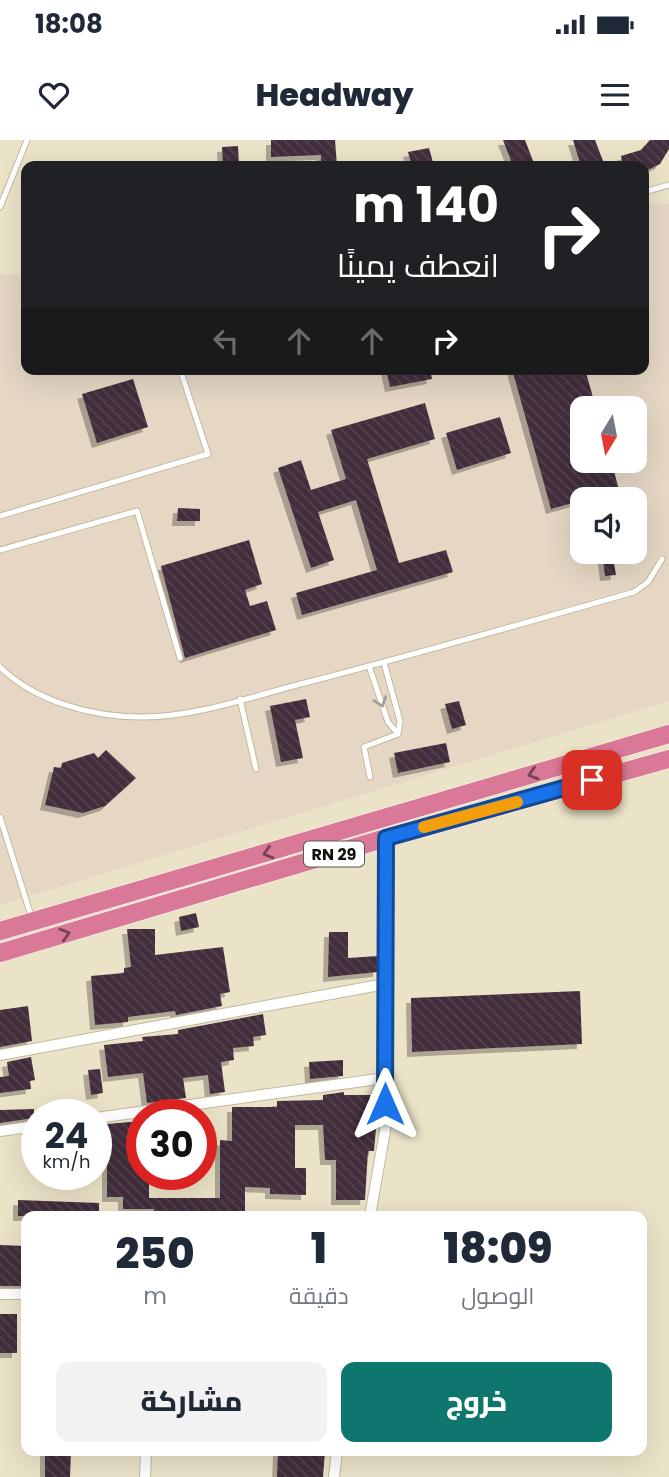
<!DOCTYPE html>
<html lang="ar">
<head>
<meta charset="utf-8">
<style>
  body { margin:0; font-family:Poppins,Cairo,sans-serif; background:#f2f2f3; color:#1f2937; direction:rtl; height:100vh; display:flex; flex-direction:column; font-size:26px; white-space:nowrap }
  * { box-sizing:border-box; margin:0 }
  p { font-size:23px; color:#747a83 }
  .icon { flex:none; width:38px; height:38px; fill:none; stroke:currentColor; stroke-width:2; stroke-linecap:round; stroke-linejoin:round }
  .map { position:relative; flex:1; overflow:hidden; direction:ltr }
  .side { position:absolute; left:21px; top:1071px; width:626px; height:245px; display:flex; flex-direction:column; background:#fff; border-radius:14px; box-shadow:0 7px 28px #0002; direction:rtl }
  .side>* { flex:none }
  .guide { position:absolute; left:21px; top:21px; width:628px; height:214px; border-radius:14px; box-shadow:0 7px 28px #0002; direction:rtl; background:#202124; color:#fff; overflow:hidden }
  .needle { width:46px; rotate:190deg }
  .controls { position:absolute; left:570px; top:256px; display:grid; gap:14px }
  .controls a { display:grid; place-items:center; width:77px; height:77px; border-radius:14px; background:#fff; box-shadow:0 7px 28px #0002; font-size:35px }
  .speed { position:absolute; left:21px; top:959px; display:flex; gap:14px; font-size:35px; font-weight:700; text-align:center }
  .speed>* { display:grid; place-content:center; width:91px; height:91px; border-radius:50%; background:#fff; box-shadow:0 7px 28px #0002; line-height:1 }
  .speed small { font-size:18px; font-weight:400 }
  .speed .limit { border:10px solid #d22; background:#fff; color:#111 }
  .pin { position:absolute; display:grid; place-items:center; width:60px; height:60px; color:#fff; margin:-30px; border-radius:14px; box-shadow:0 4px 10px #0006 }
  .me { position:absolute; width:77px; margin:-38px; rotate:0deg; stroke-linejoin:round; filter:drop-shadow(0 0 5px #0008) }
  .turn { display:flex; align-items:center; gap:24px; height:147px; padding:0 35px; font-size:32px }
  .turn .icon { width:91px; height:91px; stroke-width:2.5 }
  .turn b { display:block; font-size:49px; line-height:60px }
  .lanes { display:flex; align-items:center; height:66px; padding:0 35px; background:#0003; justify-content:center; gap:35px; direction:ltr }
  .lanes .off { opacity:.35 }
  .eta { display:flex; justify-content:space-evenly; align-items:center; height:119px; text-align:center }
  .eta b { font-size:42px; font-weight:800; line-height:49px }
  .button { display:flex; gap:14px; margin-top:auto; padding:14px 35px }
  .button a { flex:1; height:80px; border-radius:14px; background:#0f766e; color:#fff; font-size:28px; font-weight:800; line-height:80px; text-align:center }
  .button a+a { background:#f2f2f3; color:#1f2937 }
  .status { display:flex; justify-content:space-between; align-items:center; height:49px; padding:0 35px; background:#fff; direction:ltr }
  .status svg { height:19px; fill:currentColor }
  header { display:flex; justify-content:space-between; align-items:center; height:91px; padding:0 35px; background:#fff; font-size:32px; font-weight:800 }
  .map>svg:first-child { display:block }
  .education { fill:#e5d7c4; fill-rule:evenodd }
  .building { fill:url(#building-back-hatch); filter:url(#shadow) }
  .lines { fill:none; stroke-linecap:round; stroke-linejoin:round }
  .service-casing { stroke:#c1b99e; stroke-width:7 }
  .minor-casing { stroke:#c1b99e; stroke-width:12 }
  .trunk-casing { stroke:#fff; stroke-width:19 }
  .service { stroke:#fff; stroke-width:5 }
  .minor { stroke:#fff; stroke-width:10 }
  .trunk { stroke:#da7897; stroke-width:18 }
  .oneway { stroke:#a09f9b }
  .oneway2 { stroke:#76444e }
  .route-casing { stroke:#114b97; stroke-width:18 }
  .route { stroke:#1a73e8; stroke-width:12 }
  .slow { stroke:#f59e0b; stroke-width:12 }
  .labels { text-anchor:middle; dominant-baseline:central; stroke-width:7; stroke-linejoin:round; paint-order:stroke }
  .shield { fill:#fff; stroke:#595751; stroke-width:2 }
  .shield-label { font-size:16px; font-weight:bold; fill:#120f06 }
</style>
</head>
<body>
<div class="status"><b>18:08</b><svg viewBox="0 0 49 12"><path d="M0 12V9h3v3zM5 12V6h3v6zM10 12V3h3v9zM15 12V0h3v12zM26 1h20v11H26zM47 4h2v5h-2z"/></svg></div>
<header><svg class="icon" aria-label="menu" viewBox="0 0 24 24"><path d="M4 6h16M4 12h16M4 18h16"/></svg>Headway<svg class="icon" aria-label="heart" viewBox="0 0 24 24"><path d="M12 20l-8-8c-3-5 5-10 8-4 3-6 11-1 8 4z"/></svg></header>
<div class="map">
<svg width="669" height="1337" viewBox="0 0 669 1337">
  <defs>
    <pattern id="building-back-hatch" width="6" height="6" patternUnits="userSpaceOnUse" patternTransform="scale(1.75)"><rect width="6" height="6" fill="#422e3c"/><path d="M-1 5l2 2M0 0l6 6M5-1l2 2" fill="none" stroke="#54434e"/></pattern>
    <filter id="shadow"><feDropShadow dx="-5" dy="5" stdDeviation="0" flood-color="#0004"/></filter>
  </defs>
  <rect width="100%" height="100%" fill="#ebe3c8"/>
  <path class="education" d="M669,64V561L0,765V134L26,135V229H644V65ZM583,268H635V320H583ZM583,359H635V411H583Z"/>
  <path class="building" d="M271,0H335L337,26H321V15L271,17Z
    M503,0H525L535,26H513Z
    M573,0H595L605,26H581Z
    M650,0H669V9L660,24L644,32V26H623L621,16L641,10Z
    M238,6L239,26H223L222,7Z
    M429,8L434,26H412L408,12Z
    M386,229H430L432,239L390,247Z
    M512,229H585L596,268H583V320H611L619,350L551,369Z
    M133,239L148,287L97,303L82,254Z
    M425,263L435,299L367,319L399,423L446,410L453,432L302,475L296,453L377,430L356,360L318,372L334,420L311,428L278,328L301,320L311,350L346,339L331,290Z
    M500,277L511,313L457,330L446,293Z
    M178,368L200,369V381H177Z
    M249,400L262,444L245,450L250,466L267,461L276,490L185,518L161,426Z
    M602,411H612L616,435L605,436Z
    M306,559L310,577L295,580L303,618L281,622L270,566Z
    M459,561L466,585L452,589L445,564Z
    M446,603L450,622L398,633L394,613Z
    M106,610L136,638L105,666L83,673L45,665L54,627L61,628L62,623L94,613L98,618Z
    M196,773L199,787L181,791L179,777Z
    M127,789H155V815L223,807L230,852L220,854L222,866L176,875L175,871L128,877V882L95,885L91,836L124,833V828L131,827Z
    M329,792H348V818L378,816V832L328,837Z
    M580,851L582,904L412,912L411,858Z
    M28,866L32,901L0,907V870Z
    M263,874L266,895L253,897L254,906L233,908L234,920L221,922L225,952L210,954L208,935L183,938L186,958L147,963L143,933L108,937L104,905L143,901L142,897L178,894V890Z
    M31,917L35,940L30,941L31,949L0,953V937L9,936L7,922Z
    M343,920V936L310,939L309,922Z
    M100,929L103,953L91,955L88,930Z
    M344,952V955H370V979L377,977L374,1011H368L365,1060H336V1020H325L323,985H295V1028H306V1055L270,1054V1048L245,1047V1076H154V1069H123V1057H107V984L142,981V1034H149V1058H220V1000L232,1001V967H277V961L323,960V955Z
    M34,969V978L0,983V970Z
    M18,1060L99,1063V1076H18Z
    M0,1105L26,1106V1146H0Z
    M0,1174H17V1213H0Z
    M45,1311H71L70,1337H45Z
    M278,1311H325L323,1337H277Z"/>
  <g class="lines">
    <g class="service-casing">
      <path id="service" d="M644,52L669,45
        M0,67L27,0
        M0,376L208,314L180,229
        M0,410L137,371L180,518
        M384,523L400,581L398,594
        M369,526L388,582L398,594
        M0,527C36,562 93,577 142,577C194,577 248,558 297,545C410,516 522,484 634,452L648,442L662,419
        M240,559L256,629
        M370,637L364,607L398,594
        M0,677L32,779"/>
    </g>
    <g class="minor-casing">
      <path id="minor" d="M0,915L385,844
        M96,978L385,938
        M0,991L37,986
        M370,1076L385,991L386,698
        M0,1154H26
        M145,1337L146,1311
        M334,1337L337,1311"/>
    </g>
    <g class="trunk-casing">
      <path id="trunk" d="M0,791L669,594
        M0,813L386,698L669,619"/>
    </g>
    <use href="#service" class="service"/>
    <use href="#minor" class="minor"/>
    <use href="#trunk" class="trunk"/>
  </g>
  <defs><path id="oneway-chevron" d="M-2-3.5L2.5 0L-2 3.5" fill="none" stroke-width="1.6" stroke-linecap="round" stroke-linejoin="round" transform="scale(1.75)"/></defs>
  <use class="oneway" href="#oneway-chevron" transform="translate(381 562) rotate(71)"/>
  <g class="oneway2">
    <use href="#oneway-chevron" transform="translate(533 634) rotate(163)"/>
    <use href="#oneway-chevron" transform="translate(268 713) rotate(163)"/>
    <use href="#oneway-chevron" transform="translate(65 794) rotate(-17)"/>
  </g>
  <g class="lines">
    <g class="route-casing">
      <path id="route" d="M385,964L386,698L592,640"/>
    </g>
    <use href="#route" class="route"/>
    <path class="slow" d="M424,687L517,662"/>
  </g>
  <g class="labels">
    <rect class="shield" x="304" y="701.5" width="60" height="25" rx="5"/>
    <g class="shield-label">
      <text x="334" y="714">RN 29</text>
    </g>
  </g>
</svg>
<div class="controls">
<a><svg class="needle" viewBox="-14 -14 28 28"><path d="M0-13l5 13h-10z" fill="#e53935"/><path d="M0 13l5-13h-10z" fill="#747a83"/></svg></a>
<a><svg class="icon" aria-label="sound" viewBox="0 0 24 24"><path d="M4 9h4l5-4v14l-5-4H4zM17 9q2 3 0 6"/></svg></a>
</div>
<div class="speed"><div>24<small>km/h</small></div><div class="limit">30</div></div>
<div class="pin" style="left:592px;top:640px;background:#d93025"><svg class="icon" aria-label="arrive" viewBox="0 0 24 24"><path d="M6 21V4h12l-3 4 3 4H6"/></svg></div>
<svg class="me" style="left:385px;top:964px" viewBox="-20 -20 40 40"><path d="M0-17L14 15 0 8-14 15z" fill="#1a73e8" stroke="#fff" stroke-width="4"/></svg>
<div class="guide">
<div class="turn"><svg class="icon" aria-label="right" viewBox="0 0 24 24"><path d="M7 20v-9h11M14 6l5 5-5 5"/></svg><div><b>140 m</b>انعطف يمينًا</div></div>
<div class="lanes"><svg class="icon off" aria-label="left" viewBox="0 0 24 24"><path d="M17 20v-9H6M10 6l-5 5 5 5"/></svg><svg class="icon off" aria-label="ahead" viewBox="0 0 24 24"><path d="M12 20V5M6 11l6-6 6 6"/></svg><svg class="icon off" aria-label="ahead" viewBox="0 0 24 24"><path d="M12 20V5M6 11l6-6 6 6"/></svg><svg class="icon" aria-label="right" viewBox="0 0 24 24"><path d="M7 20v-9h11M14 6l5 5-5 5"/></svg></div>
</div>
<section class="side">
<div class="eta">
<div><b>18:09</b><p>الوصول</p></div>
<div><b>1</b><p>دقيقة</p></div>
<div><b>250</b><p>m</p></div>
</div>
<div class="button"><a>خروج</a><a>مشاركة</a></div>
</section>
</div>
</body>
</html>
